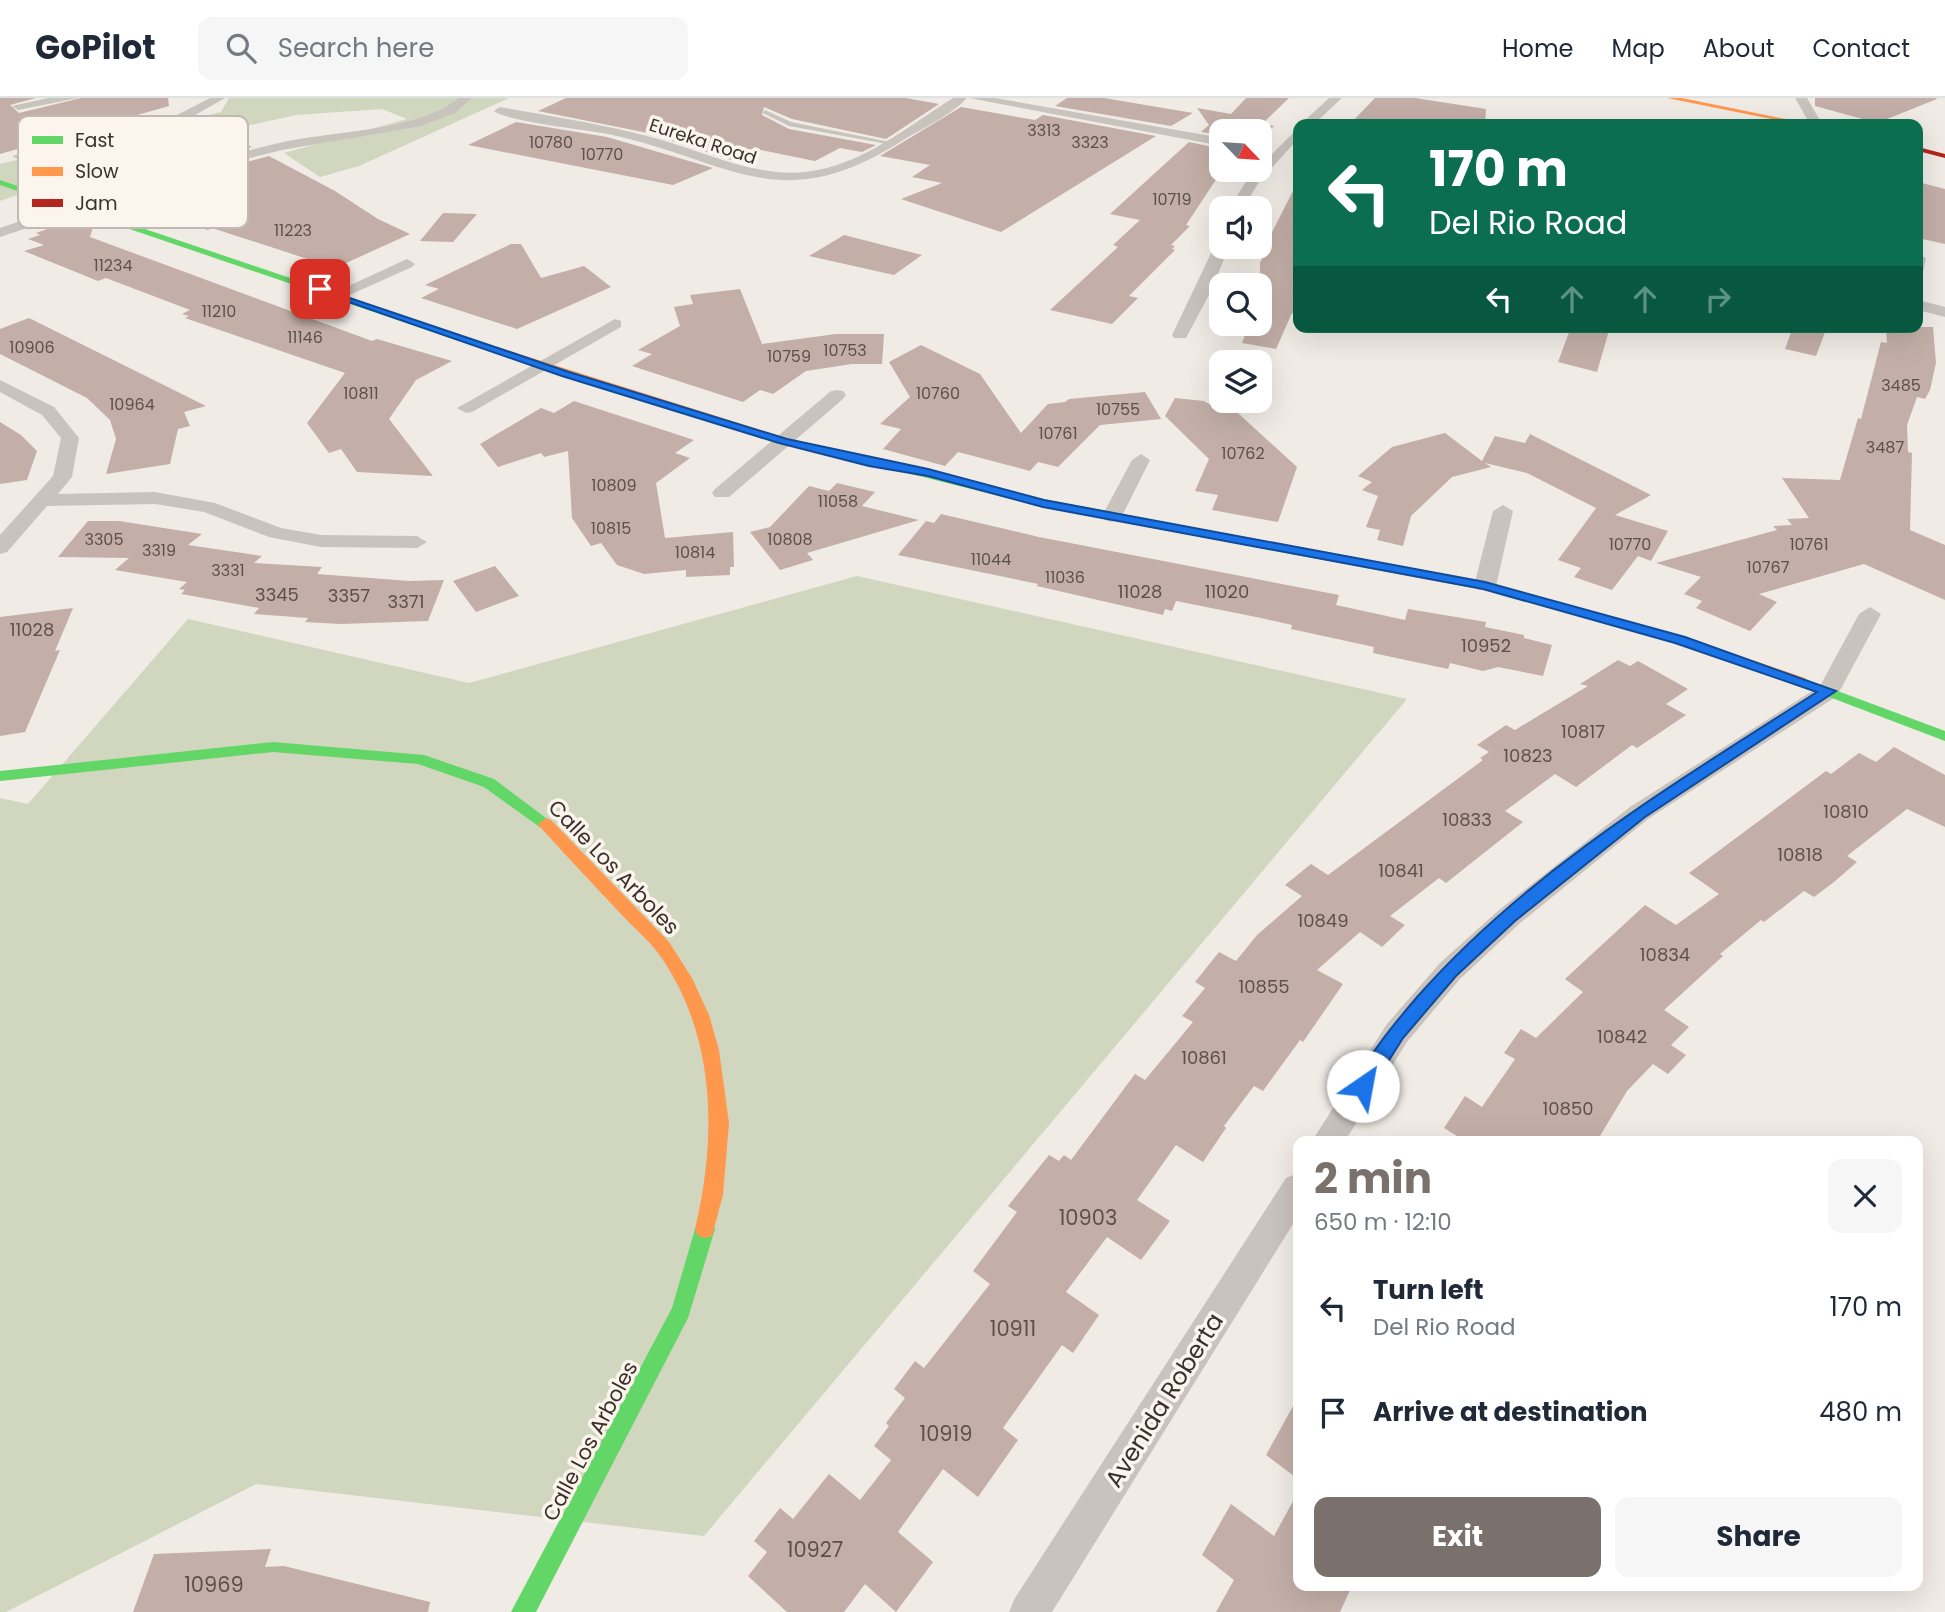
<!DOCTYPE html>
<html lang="en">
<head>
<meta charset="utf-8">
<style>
  body { margin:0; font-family:Poppins,sans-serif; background:#f6f6f7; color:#1f2937; height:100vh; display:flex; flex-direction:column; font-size:26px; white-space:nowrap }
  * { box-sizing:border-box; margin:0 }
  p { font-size:23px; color:#747a83 }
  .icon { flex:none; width:38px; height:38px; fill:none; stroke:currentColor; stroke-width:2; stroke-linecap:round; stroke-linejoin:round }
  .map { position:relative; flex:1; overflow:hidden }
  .drawer { position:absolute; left:1293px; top:1038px; width:630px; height:455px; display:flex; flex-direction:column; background:#fff; border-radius:14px; box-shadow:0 7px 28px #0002 }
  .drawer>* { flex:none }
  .guide { position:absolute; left:1293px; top:21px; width:630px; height:214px; border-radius:14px; box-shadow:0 7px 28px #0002; background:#0b6e4f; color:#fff; overflow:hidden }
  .needle { width:46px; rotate:115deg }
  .tools { position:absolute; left:1209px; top:21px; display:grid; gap:14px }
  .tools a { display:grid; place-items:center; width:63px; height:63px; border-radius:14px; background:#fff; box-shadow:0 7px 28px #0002; font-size:35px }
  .pin { position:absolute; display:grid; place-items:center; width:60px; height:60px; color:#fff; margin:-30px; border-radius:14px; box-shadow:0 4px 10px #0006 }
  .me { position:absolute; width:77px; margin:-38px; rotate:33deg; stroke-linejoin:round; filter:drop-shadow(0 0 5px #0008) }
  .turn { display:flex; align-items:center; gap:24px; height:147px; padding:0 21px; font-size:32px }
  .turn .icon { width:91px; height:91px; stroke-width:2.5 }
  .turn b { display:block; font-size:49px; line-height:60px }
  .lanes { display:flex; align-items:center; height:66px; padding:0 21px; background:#0003; justify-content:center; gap:35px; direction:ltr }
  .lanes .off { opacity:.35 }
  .round { display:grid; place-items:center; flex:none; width:74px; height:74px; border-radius:14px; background:#f6f6f7 }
  .overview { display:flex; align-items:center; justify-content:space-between; height:119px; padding:0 21px }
  h1 { font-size:42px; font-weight:700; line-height:52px; color:#7a716c }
  .button { display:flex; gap:14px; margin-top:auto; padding:14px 21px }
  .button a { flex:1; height:80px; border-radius:14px; background:#7a716c; color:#fff; font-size:28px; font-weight:700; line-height:80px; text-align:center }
  .button a+a { background:#f6f6f7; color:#1f2937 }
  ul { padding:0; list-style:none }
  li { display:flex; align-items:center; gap:21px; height:105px; padding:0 21px }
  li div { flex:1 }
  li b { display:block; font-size:26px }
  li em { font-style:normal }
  header { display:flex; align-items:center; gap:42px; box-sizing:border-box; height:98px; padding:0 35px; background:#fff; border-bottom:2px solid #e0e1e3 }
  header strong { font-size:33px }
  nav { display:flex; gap:38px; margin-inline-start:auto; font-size:24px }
  .search { width:490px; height:63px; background:#f6f6f7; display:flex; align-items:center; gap:18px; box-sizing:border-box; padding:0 24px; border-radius:14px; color:#747a83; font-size:26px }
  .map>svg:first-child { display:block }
  .green { fill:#d1d6bf }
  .building { fill:#c3afa7 }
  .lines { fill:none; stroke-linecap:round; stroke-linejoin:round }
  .lane { fill:#c9c3be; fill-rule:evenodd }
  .street { fill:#c9c3be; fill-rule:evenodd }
  .fast { fill:#63d668; fill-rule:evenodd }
  .slow { fill:#ff974d; fill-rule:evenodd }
  .jam { fill:#b3261e; fill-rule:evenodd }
  .route { fill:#1a73e8; stroke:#114b97; stroke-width:2 }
  .labels { text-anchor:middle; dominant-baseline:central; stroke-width:7; stroke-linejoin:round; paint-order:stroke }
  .far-number-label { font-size:16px; fill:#5d504a }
  .far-street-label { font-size:18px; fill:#3b302b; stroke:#fbf5ee }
  .number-label { font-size:18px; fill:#5d504a }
  .street-label { font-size:21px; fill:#3b302b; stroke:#fbf5ee }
  .near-number-label { font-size:21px; fill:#5d504a }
  .near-street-label { font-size:24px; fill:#3b302b; stroke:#fbf5ee }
  .key { fill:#fbf5ee; stroke:#c1bab4; stroke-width:2 }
  .key-label { font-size:19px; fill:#3b302b }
</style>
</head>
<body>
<header>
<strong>GoPilot</strong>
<div class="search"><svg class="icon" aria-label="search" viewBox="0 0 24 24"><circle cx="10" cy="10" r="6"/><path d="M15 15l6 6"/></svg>Search here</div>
<nav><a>Home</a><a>Map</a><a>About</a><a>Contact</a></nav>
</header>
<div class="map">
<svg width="1945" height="1514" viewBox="0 0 1945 1514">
  <rect width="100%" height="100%" fill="#f0ebe5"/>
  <path class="green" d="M229,0H509L359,68L320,79L284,55L407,21L382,11L296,17L155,48L0,103V66L221,14Z
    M857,478L1407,601L704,1438L256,1386L6,1514H0V700L28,706L188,521L469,585Z"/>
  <path class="building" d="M0,0H36L10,7L19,15L81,0H168L169,8L0,56Z
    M566,0H906L939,6L886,41L792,21L764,9L762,17L789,31L876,47L862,54L840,50L815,63L756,51L731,62L648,35L538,13Z
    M1067,0H1104L1193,15L1171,28L1055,8Z
    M1246,0H1289L1262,26L1274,28L1260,41V33H1222V37L1201,34L1209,27L1197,10L1231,16Z
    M1375,0H1415L1486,11L1485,26H1350Z
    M1815,0H1936L1937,1L1877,25L1815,8Z
    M961,9L1035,22L1043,17L1156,38L1001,134L901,101L942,85L912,79L930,67L880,58Z
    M190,23L208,37L222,34L252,49L110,95L76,82L188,42L183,27Z
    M516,24L607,39L713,70L673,87L468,47Z
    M1189,44L1222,51V72H1239L1233,82L1217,80L1186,127L1190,128L1171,147L1175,148L1172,151L1175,152L1129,198L1138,200L1112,226L1050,212L1118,149L1113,147L1140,122L1110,116Z
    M269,58L335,93L378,121L410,136L346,165L334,161L323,166L212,130L208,132L122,106L220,71Z
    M1298,83V216L1292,215L1276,251L1242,245L1249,226H1260V165L1269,146H1266Z
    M1918,84L1945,91V146L1918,140Z
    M443,115L477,116L453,144L420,143Z
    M79,120L94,125L90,139L372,243L377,241L452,263L416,282L389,321L433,378L357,374L341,351L329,355L307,325L345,275L185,220L189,218L182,216L190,212L106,180L98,183L24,153L44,147L28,141L40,137L36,135Z
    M844,137L922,157L894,177L809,158Z
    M511,146H521L541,180L584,168L611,189L517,231L421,200L439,191L425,187Z
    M740,191L762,246L836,236H884L882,266H852L806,273L773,296L760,292L743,304L632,268L652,256L638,252L680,228L674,209L693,206L690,197Z
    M29,220L206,308L184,314L190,328L178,331L170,366L106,376L116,341L110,322L87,300L0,256V231Z
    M1571,229H1610L1597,274L1558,264Z
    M1793,229H1827L1816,258L1785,251Z
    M1886,229H1933L1936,265L1930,292L1925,301L1917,299L1907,327L1908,354L1912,355L1910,432L1945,447V502L1864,466L1759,496L1777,504L1750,533L1696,510L1702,503L1684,496L1701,479L1656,465L1777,432L1773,428L1792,427L1787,421L1809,420L1782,380L1840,382L1858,320L1861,321L1881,244L1887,245Z
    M921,247L980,276L1021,335L1048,306L1065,304L1069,301L1145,294L1161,321L1100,327L1058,369L1038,364L1030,373L958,354L945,368L883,351L901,331L880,326L910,299L889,264Z
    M1175,300L1204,303L1216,310L1227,305L1297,369L1278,424L1212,412L1218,397L1195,393L1209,361L1165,318Z
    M574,303L694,342L675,355L690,360L656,385L665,440L733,434L734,469H730V477L686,479V472L644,476L617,467L601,445L591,448L572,420L568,353L544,359L541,355L498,369L480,346L541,310L554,315Z
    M0,324L21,337L37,353L27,382L0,386Z
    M1445,335L1482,363L1495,338L1525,345L1530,336L1651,397L1615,417L1668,433L1651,463L1638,458L1612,492L1574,479L1581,470L1558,462L1596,410L1527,375L1485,365L1491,369L1452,379L1411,418L1403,448L1377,442L1380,432L1366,429L1378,398L1362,392L1372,384L1358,378L1392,349Z
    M837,385L875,394L862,408L919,422L807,455L813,462L780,472L750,434L770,429L809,388L829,393Z
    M941,416L1039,439L1339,497L1336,507L1405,522L1408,511L1486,524L1485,529L1524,537V540L1552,547L1543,578L1498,569L1483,573L1450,565L1448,571L1373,555L1374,549L1291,531L1292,527L1261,520L1176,503L1172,513L1165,511L1163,517L1037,488L1038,486L898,457L926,423L934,425Z
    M88,423H119L202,436L188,447L262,458L254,465L322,469L317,476L410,483L444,482L428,523L340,526L305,524L308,520L254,516L259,510L181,496L185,492L179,491L187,484L115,472L129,460L58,459Z
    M495,468L519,498L476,514L453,483Z
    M73,510L55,553L60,552L25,634L0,638V519Z
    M1618,562L1630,568L1638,563L1688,591L1666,606L1686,617L1637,650L1632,647L1576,689L1555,676L1505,713L1523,724L1446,785L1439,780L1390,818L1405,827L1382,849L1360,834L1317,872L1343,886L1303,944L1300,942L1263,993L1254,988L1224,1028L1226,1030L1203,1064L1176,1047L1137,1102L1170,1123L1141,1162L1107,1139L1066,1194L1099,1217L1073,1255L1062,1247L1003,1330L1018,1342L978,1399L943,1371L898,1434L933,1464L896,1514L865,1486L844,1514H787L748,1478L767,1454L754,1443L780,1410L793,1421L829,1376L860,1402L891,1362L874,1348L889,1328L886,1325L905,1300L894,1291L915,1263L924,1270L990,1186L973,1173L1017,1114L1008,1108L1049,1057L1059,1063L1064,1057L1071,1062L1135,976L1145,982L1193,924L1182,918L1205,890L1195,884L1219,854L1236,863L1257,837L1302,798L1285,787L1311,766L1328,777L1483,662L1480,660L1489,654L1477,647L1506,627L1515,632L1588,588L1580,586Z
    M1894,649L1945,677V729L1907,711L1847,758L1857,764L1834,784L1814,799L1804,793L1764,824L1761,822L1720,856L1723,858L1664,912L1689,929L1671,947L1686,957L1668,976L1653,966L1627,993L1597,1043H1465L1444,1030L1465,998L1482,1009L1515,961L1504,955L1521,931L1536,940L1583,894L1565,881L1645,807L1676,827L1719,796L1689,775L1826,673L1831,676L1859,655L1876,664Z
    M1298,1299V1381L1266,1357Z
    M1298,1394V1488H1352L1340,1514H1216L1234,1482L1202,1457L1231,1406L1274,1438Z
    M271,1451L265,1469L284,1468L430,1504L428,1514H133L154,1456Z"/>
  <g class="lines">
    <path class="lane" d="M765,12L791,24L890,44L887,46L789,28L763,15Z
      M1922,158L1926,160L1922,178L1918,180V160Z"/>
    <path class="street" d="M48,0H78L18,12L12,8Z
      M210,0H225L183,24L19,62L12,58L175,18Z
      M459,0H472L455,15L421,28L282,52L219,68L89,115L78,113L0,139V130L70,106L81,108C147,85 211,60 279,45C334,32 414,35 459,0Z
      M953,0H967C951,17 925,29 905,41C779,122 733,63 608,36C586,32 506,23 494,13L500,9C549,18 598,25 647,38C708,53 763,87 827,70C873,58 913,25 953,0Z
      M969,0H995L1222,40V48Z
      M1329,0H1342L1314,26H1301Z
      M1795,0H1807L1822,26H1810Z
      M1298,30V41L1259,84L1243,110H1229L1249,79Z
      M1222,143V149H1229L1211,193L1186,240H1174L1172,237L1215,147Z
      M407,161L415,166L412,169L343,200L337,202L329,197Z
      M1918,202L1945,209V219L1918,212Z
      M615,221L621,223V229L472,314L466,315L457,310Z
      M0,282L54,309L79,340L72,379L58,396L155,394L215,405L281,430L321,437L417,438L427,444L417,450L321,449L269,439L204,414L155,406L47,408L7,454L0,456V437L53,378L61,340L42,317L0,294Z
      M837,292L843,293L846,297L843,301L729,399H715L712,395L715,391L831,293Z
      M1141,356L1150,362L1122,418L1112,424L1105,422L1102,418L1132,362Z
      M1503,407L1513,413L1496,488L1492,492H1478L1474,488L1493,413Z
      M1870,509L1881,516L1837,598L1648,721L1519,826L1460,881L1407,944L1345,1043H1312L1387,926L1440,865L1499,812L1630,709L1820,588L1859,516Z
      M1298,1075V1118L1052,1514H1009L1015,1500L1286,1080Z"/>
    <path class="fast" d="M0,82L462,238L464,240L456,242L0,87Z
      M891,365L1043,401L1334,456L1340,460L1334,464L1043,409L887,370L885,368Z
      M1800,579L1945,633V643L1795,586L1793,583L1795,580Z
      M273,644L424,657L494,681L554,726L551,730H541L484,689L418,666L273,654L0,683V673Z
      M705,1122L712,1124L715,1131L688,1220L536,1514H511L672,1210L695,1131L698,1124Z"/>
    <path class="slow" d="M1667,0H1682L1810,26H1796Z
      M456,238H462L786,340L897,368L891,371L779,345L456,242Z
      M1334,456L1489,485L1685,539L1805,580L1807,583L1800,587L1795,586L1675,545L1484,492L1330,463V457Z
      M546,720L551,722L669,844L692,880L709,917L719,952L729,1025L723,1097L712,1138L705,1140L698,1138L695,1131C717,1039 716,939 661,859C650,843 634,830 621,816C594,787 567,759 541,730L538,726Z"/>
    <path class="jam" d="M1918,49L1945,56V60L1918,53Z"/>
  </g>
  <path class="route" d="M317,189L569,274L787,341L928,371L1044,402L1485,484L1685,539L1836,593L1645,719L1515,823L1456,878L1403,940L1369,994H1356L1353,988C1370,955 1394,926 1418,898C1529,772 1677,684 1817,594L1675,545L1483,491L1043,409L928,378L869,368L779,345L562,278L317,193Z"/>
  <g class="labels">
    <g class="far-number-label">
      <text x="1044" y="32">3313</text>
      <text x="551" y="44">10780</text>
      <text x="1090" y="44">3323</text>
      <text x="602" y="56">10770</text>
      <text x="1172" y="101">10719</text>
      <text x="293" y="132">11223</text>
      <text x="113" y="167">11234</text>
      <text x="219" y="213">11210</text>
      <text x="305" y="239">11146</text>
      <text x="32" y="249">10906</text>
      <text x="845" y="252">10753</text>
      <text x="789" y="258">10759</text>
      <text x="1901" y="287">3485</text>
      <text x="361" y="295">10811</text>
      <text x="938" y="295">10760</text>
      <text x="132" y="306">10964</text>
      <text x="1118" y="311">10755</text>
      <text x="1058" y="335">10761</text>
      <text x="1885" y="349">3487</text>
      <text x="1243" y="355">10762</text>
      <text x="614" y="387">10809</text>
      <text x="838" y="403">11058</text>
      <text x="611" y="430">10815</text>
      <text x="104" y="441">3305</text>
      <text x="790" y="441">10808</text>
      <text x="1630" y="446">10770</text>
      <text x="1809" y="446">10761</text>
      <text x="159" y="452">3319</text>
      <text x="695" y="454">10814</text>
      <text x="991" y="461">11044</text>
      <text x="1768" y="469">10767</text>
      <text x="228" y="472">3331</text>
      <text x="1065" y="479">11036</text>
    </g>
    <g class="far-street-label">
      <text transform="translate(703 43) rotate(18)">Eureka Road</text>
    </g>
    <g class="number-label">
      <text x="1140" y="493">11028</text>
      <text x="1227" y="493">11020</text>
      <text x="277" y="496">3345</text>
      <text x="349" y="497">3357</text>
      <text x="406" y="503">3371</text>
      <text x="32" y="531">11028</text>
      <text x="1486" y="547">10952</text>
      <text x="1583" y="633">10817</text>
      <text x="1528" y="657">10823</text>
      <text x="1846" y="713">10810</text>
      <text x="1467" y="721">10833</text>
      <text x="1800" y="756">10818</text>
      <text x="1401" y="772">10841</text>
      <text x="1323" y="822">10849</text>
      <text x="1665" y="856">10834</text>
      <text x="1264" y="888">10855</text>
      <text x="1622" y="938">10842</text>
      <text x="1204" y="959">10861</text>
      <text x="1568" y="1010">10850</text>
    </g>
    <g class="street-label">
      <text transform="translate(614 769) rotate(46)">Calle Los Arboles</text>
      <text transform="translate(590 1343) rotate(-62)">Calle Los Arboles</text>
    </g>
    <g class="near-number-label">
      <text x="1088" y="1119">10903</text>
      <text x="1013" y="1230">10911</text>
      <text x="946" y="1335">10919</text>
      <text x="815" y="1451">10927</text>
      <text x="214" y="1486">10969</text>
    </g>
    <g class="near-street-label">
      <text transform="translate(1164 1302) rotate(-58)">Avenida Roberta</text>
    </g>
  </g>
  <rect x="18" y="18" width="230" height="112" rx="10" class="key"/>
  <rect x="32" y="38" width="31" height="8" fill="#63d668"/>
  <rect x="32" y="69" width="31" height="9" fill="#ff974d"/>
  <rect x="32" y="101" width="31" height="8" fill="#b3261e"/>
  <g class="key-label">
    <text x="75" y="49">Fast</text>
    <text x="75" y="80">Slow</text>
    <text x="75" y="112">Jam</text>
  </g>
</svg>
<div class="tools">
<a><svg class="needle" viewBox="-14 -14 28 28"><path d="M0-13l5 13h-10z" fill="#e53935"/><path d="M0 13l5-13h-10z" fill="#747a83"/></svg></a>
<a><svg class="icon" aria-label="sound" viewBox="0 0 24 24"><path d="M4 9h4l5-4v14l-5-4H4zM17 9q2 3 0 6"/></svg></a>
<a><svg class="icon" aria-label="search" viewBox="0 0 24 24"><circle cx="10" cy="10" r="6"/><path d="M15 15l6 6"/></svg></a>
<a><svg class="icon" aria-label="layers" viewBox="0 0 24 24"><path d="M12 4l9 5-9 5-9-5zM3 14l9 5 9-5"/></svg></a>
</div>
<div class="pin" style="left:320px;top:191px;background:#d93025"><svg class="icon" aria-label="arrive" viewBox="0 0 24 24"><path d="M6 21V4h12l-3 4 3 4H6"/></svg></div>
<svg class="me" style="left:1363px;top:988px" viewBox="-20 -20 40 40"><circle r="19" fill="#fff"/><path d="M0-13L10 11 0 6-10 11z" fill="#1a73e8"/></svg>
<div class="guide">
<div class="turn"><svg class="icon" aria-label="left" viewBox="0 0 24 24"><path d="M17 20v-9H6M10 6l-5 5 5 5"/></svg><div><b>170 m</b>Del Rio Road</div></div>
<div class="lanes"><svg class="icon" aria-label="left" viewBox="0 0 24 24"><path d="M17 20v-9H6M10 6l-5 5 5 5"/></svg><svg class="icon off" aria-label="ahead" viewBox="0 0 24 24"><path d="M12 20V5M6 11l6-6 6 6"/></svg><svg class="icon off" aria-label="ahead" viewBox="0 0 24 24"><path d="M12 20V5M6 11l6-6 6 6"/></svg><svg class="icon off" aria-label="right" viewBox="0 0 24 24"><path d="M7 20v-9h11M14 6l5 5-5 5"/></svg></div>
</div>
<section class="drawer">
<div class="overview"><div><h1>2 min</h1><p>650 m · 12:10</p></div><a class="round"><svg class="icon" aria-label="close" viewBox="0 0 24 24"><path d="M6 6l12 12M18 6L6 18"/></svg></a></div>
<ul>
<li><svg class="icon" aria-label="left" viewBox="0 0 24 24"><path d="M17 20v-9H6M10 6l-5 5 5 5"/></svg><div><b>Turn left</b><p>Del Rio Road</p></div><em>170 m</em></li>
<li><svg class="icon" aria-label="arrive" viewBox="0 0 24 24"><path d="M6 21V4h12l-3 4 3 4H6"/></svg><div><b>Arrive at destination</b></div><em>480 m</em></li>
</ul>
<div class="button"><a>Exit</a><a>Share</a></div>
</section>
</div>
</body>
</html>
